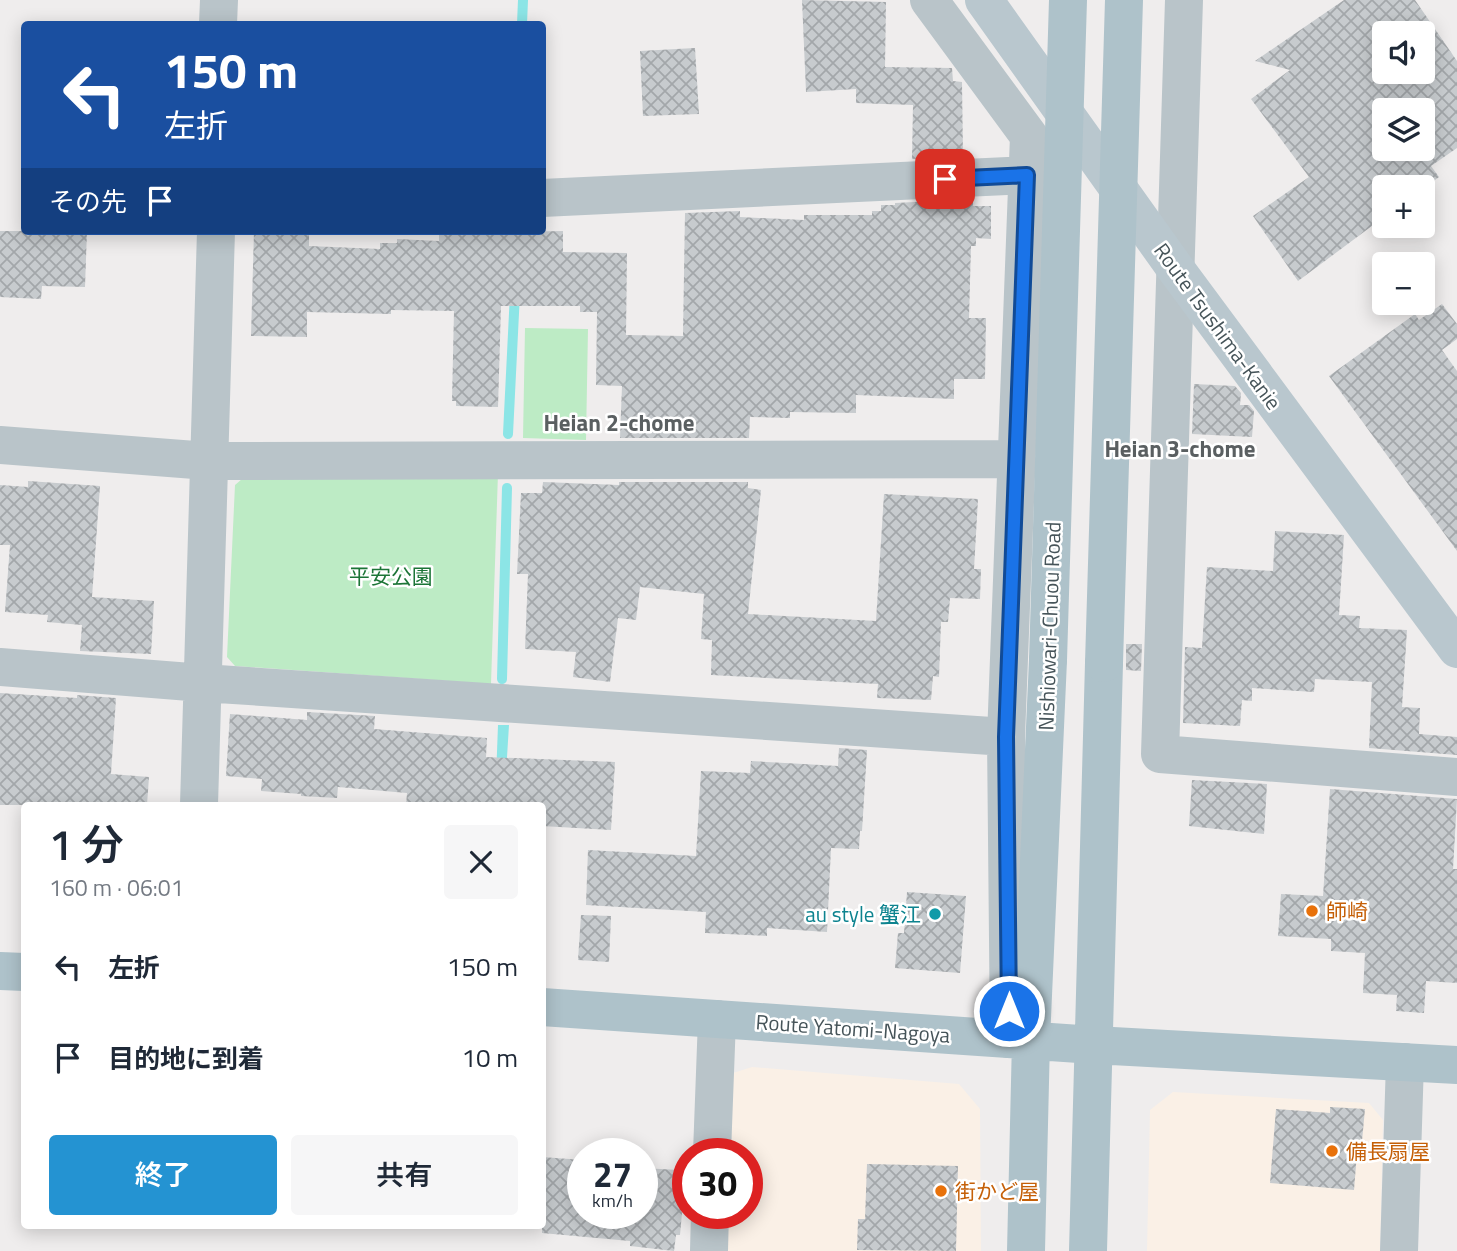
<!DOCTYPE html>
<html lang="ja">
<head>
<meta charset="utf-8">
<style>
  body { margin:0; font-family:"Titillium Web","Noto Sans JP",sans-serif; background:#f6f6f7; color:#1f2937; height:100vh; display:flex; flex-direction:column; font-size:26px; white-space:nowrap }
  * { box-sizing:border-box; margin:0 }
  p { font-size:23px; color:#747a83 }
  .icon { flex:none; width:38px; height:38px; fill:none; stroke:currentColor; stroke-width:2; stroke-linecap:round; stroke-linejoin:round }
  .map { position:relative; flex:1; overflow:hidden }
  .details { position:absolute; left:21px; top:802px; width:525px; height:427px; display:flex; flex-direction:column; background:#fff; border-radius:7px; box-shadow:0 4px 18px #0003 }
  .details>* { flex:none }
  .top-card { position:absolute; left:21px; top:21px; width:525px; height:214px; border-radius:7px; box-shadow:0 4px 18px #0003; background:#1a4fa0; color:#fff; overflow:hidden }
  .buttons { position:absolute; left:1372px; top:21px; display:grid; gap:14px }
  .buttons a { display:grid; place-items:center; width:63px; height:63px; border-radius:7px; background:#fff; box-shadow:0 4px 18px #0003; font-size:35px }
  .speed { position:absolute; left:567px; top:1138px; display:flex; gap:14px; font-size:35px; font-weight:700; text-align:center }
  .speed>* { display:grid; place-content:center; width:91px; height:91px; border-radius:50%; background:#fff; box-shadow:0 4px 18px #0003; line-height:1 }
  .speed small { font-size:18px; font-weight:400 }
  .speed .limit { border:10px solid #d22; background:#fff; color:#111 }
  .pin { position:absolute; display:grid; place-items:center; width:60px; height:60px; color:#fff; margin:-30px; border-radius:14px; box-shadow:0 4px 10px #0006 }
  .me { position:absolute; width:77px; margin:-38px; rotate:0deg; stroke-linejoin:round; filter:drop-shadow(0 0 5px #0008) }
  .turn { display:flex; align-items:center; gap:24px; height:147px; padding:0 28px; font-size:32px }
  .turn .icon { width:91px; height:91px; stroke-width:2.5 }
  .turn b { display:block; font-size:49px; line-height:60px }
  .then { display:flex; align-items:center; height:66px; padding:0 28px; background:#0003; gap:14px; font-size:26px }
  .round { display:grid; place-items:center; flex:none; width:74px; height:74px; border-radius:7px; background:#f6f6f7 }
  .head { display:flex; align-items:center; justify-content:space-between; height:119px; padding:0 28px }
  h1 { font-size:42px; font-weight:600; line-height:52px }
  .primary-button { display:flex; gap:14px; margin-top:auto; padding:14px 28px }
  .primary-button a { flex:1; height:80px; border-radius:7px; background:#2493d2; color:#fff; font-size:28px; font-weight:600; line-height:80px; text-align:center }
  .primary-button a+a { background:#f6f6f7; color:#1f2937 }
  ul { padding:0; list-style:none }
  li { display:flex; align-items:center; gap:21px; height:91px; padding:0 28px }
  li div { flex:1 }
  li b { display:block; font-size:26px }
  li em { font-style:normal }
  .map>svg:first-child { display:block }
  .commercial { fill:#faf0e6 }
  .green { fill:#bdebc5 }
  .water { fill:#8ce5e6 }
  .lines { fill:none; stroke-linecap:round; stroke-linejoin:round }
  .stream { stroke:#8ce5e6; stroke-width:10 }
  .building { fill:url(#building-cross-hatch); fill-rule:evenodd }
  .minor { stroke:#b9c4c9; stroke-width:38 }
  .secondary { stroke:#b9c7ce; stroke-width:38 }
  .primary { stroke:#aec2ca; stroke-width:38 }
  .primary-bridge { stroke:#aec2ca; stroke-width:38 }
  .route-casing { stroke:#114b97; stroke-width:18 }
  .route { stroke:#1a73e8; stroke-width:12 }
  .food-dot { fill:#e8710a; stroke:#fff; stroke-width:2.5 }
  .culture-dot { fill:#0f9aa8; stroke:#fff; stroke-width:2.5 }
  .labels { text-anchor:middle; dominant-baseline:central; stroke-width:5; stroke-linejoin:round; paint-order:stroke }
  .street-label { font-size:21px; fill:#465459; stroke:#fff }
  .park-label { font-size:21px; fill:#1c7537; stroke:#fff }
  .food-label { font-size:21px; fill:#c56008; stroke:#fff; text-anchor:start }
  .culture-label { font-size:21px; fill:#0d838f; stroke:#fff; text-anchor:end }
  .neighbourhood-label { font-size:23px; font-weight:bold; fill:#5a5f61; stroke:#fff }
</style>
</head>
<body>
<div class="map">
<svg width="1457" height="1251" viewBox="0 0 1457 1251">
  <defs>
    <pattern id="building-cross-hatch" width="8" height="8" patternUnits="userSpaceOnUse" patternTransform="scale(1.75)"><rect width="8" height="8" fill="#c7cbce"/><path d="M0 0l8 8M0 8l8-8" fill="none" stroke="#a3a7aa"/></pattern>
  </defs>
  <rect width="100%" height="100%" fill="#efeded"/>
  <path class="commercial" d="M752,1067L959,1084L980,1109L981,1251H723L725,1213H747V1153H727L730,1074Z
    M1173,1092L1369,1103L1383,1120L1380,1251H1147L1150,1110Z"/>
  <path class="green" d="M525,328L588,329L586,440L523,438Z
    M249,473H498L491,684L235,666L227,657L235,485Z"/>
  <path class="water" d="M498,725H509L504,805H495Z"/>
  <g class="lines">
    <path class="stream" d="M522,24L523,0
      M508,434L515,293
      M502,679L507,488"/>
  </g>
  <path class="building" d="M802,0L886,2L885,67L952,68L953,81L962,82L963,156L912,159L913,105L856,103V89L806,92Z
    M1344,0H1415L1457,61V148L1431,166L1439,177L1423,189L1384,187V217L1298,281L1253,216L1309,177L1251,99L1290,70L1255,61ZM1384,33H1423V72H1384ZM1384,110H1423V149H1384Z
    M695,48L699,114L643,116L640,51Z
    M973,199V206H991V239L976,238V246H971L969,318H986L985,379H954V399L856,395V413L790,412V418L750,417L749,438H620L622,386L596,385L597,312H580V306H501L498,407L456,406V401H452L454,311L391,310V314L307,312V337L251,336L254,231H309V246L380,249V243H397V239L439,241V233L563,231V252L627,253L626,335L683,336L685,213L740,211V217L804,220V215H872V211H881V205H895V203Z
    M0,231H87L85,287L42,286L41,299L0,297Z
    M1442,304L1457,324V339L1442,350L1457,371V551L1329,376L1415,314L1419,320Z
    M1194,384L1235,386L1241,393L1240,405H1249L1254,411L1252,437L1192,434Z
    M28,481L100,486L92,597L154,601L151,654L80,651L82,625L47,622L48,615L5,612L10,545H0V485L28,487Z
    M543,482L619,485V482H748V488L761,490L748,614L876,621L884,494L978,499L974,569H981L980,599L950,598L948,622H941L939,677L933,676L931,700L877,698L878,684L711,675L712,640L701,639L704,594L640,587L636,620L618,618L610,682L573,677L576,652L525,649L528,574H517L521,493H542Z
    M1275,531L1344,535L1339,615L1360,616L1359,628L1407,630L1402,707L1420,708L1419,734L1457,737V755L1369,748L1372,682L1315,679L1314,692L1252,688V701L1242,700L1240,726L1183,723L1185,647L1202,648L1207,567L1273,571Z
    M1126,644H1142L1141,671L1126,670Z
    M0,693L77,698V695L116,698L111,774L149,777L147,805H0Z
    M307,712L375,716L374,729L487,738L486,757L615,762L611,830L542,826V805H406L407,793L338,787L337,798L301,796V794L261,791L262,779L226,776L230,714L307,720Z
    M839,748L867,750L862,831H860L859,849L831,848L827,932L767,928V936L705,933L706,912L586,905L588,850L696,856L701,771L750,773L751,761L838,766Z
    M1192,780L1267,784L1264,834L1189,826Z
    M1330,789L1457,799L1453,869H1457V983L1426,981L1424,1013L1396,1011L1397,995L1363,993L1365,953L1331,951V939L1278,936L1281,894L1323,896Z
    M907,892L966,896L960,973L895,968L898,933H904Z
    M581,915L611,916L609,962L578,960Z
    M1330,1107L1365,1109L1362,1141H1358L1354,1190L1270,1183L1276,1109L1330,1113Z
    M542,1157L583,1160V1213H642V1168L679,1170L681,1179L685,1180L680,1235H676L674,1251L630,1246V1241L542,1233Z
    M867,1164L958,1166L956,1251L857,1250L858,1219H865Z"/>
  <g class="lines">
    <path class="minor" d="M929,0L1029,136L1006,737L1009,1039
      M1184,0L1160,754L1457,777
      M218,24L219,0
      M542,198L1027,175
      M0,445L208,461L1017,459
      M0,667L203,683L1006,737
      M199,805L216,231
      M712,1153L717,1019
      M709,1251L710,1213
      M1399,1251L1405,1062"/>
    <path class="secondary" d="M984,0L1175,268L1457,649"/>
    <path class="primary" d="M0,971L24,972
      M542,1007L1094,1045L1457,1065
      M1026,1251L1031,1040L1048,660
      M1088,1251L1104,663"/>
    <path class="primary-bridge" d="M1048,660L1068,0
      M1104,663L1124,0"/>
  </g>
  <g class="lines">
    <g class="route-casing">
      <path id="route" d="M945,179L1027,175L1006,737L1009,1011"/>
    </g>
    <use href="#route" class="route"/>
  </g>
  <g class="food-dot">
    <circle cx="1312" cy="911" r="7"/>
    <circle cx="1332" cy="1151" r="7"/>
    <circle cx="941" cy="1191" r="7"/>
  </g>
  <circle class="culture-dot" cx="935" cy="914" r="7"/>
  <g class="labels">
    <g class="street-label">
      <text transform="translate(1218 326) rotate(54)">Route Tsushima-Kanie</text>
      <text transform="translate(1049 626) rotate(-88)">Nishiowari-Chuou Road</text>
      <text transform="translate(853 1028) rotate(4)">Route Yatomi-Nagoya</text>
    </g>
    <g class="park-label">
      <text x="391" y="576">平安公園</text>
    </g>
    <g class="food-label">
      <text x="1326" y="911">師崎</text>
      <text x="1346" y="1151">備長扇屋</text>
      <text x="955" y="1191">街かど屋</text>
    </g>
    <g class="culture-label">
      <text x="921" y="914">au style 蟹江</text>
    </g>
    <g class="neighbourhood-label">
      <text x="619" y="422">Heian 2-chome</text>
      <text x="1180" y="448">Heian 3-chome</text>
    </g>
  </g>
</svg>
<div class="buttons">
<a><svg class="icon" aria-label="sound" viewBox="0 0 24 24"><path d="M4 9h4l5-4v14l-5-4H4zM17 9q2 3 0 6"/></svg></a>
<a><svg class="icon" aria-label="layers" viewBox="0 0 24 24"><path d="M12 4l9 5-9 5-9-5zM3 14l9 5 9-5"/></svg></a>
<a>+</a>
<a>−</a>
</div>
<div class="speed"><div>27<small>km/h</small></div><div class="limit">30</div></div>
<div class="pin" style="left:945px;top:179px;background:#d93025"><svg class="icon" aria-label="arrive" viewBox="0 0 24 24"><path d="M6 21V4h12l-3 4 3 4H6"/></svg></div>
<svg class="me" style="left:1009px;top:1011px" viewBox="-20 -20 40 40"><circle r="17" fill="#1a73e8" stroke="#fff" stroke-width="3"/><path d="M0-11L8 9 0 5-8 9z" fill="#fff"/></svg>
<div class="top-card">
<div class="turn"><svg class="icon" aria-label="left" viewBox="0 0 24 24"><path d="M17 20v-9H6M10 6l-5 5 5 5"/></svg><div><b>150 m</b>左折</div></div>
<div class="then">その先<svg class="icon" aria-label="arrive" viewBox="0 0 24 24"><path d="M6 21V4h12l-3 4 3 4H6"/></svg></div>
</div>
<section class="details">
<div class="head"><div><h1>1 分</h1><p>160 m · 06:01</p></div><a class="round"><svg class="icon" aria-label="close" viewBox="0 0 24 24"><path d="M6 6l12 12M18 6L6 18"/></svg></a></div>
<ul>
<li><svg class="icon" aria-label="left" viewBox="0 0 24 24"><path d="M17 20v-9H6M10 6l-5 5 5 5"/></svg><div><b>左折</b></div><em>150 m</em></li>
<li><svg class="icon" aria-label="arrive" viewBox="0 0 24 24"><path d="M6 21V4h12l-3 4 3 4H6"/></svg><div><b>目的地に到着</b></div><em>10 m</em></li>
</ul>
<div class="primary-button"><a>終了</a><a>共有</a></div>
</section>
</div>
</body>
</html>
